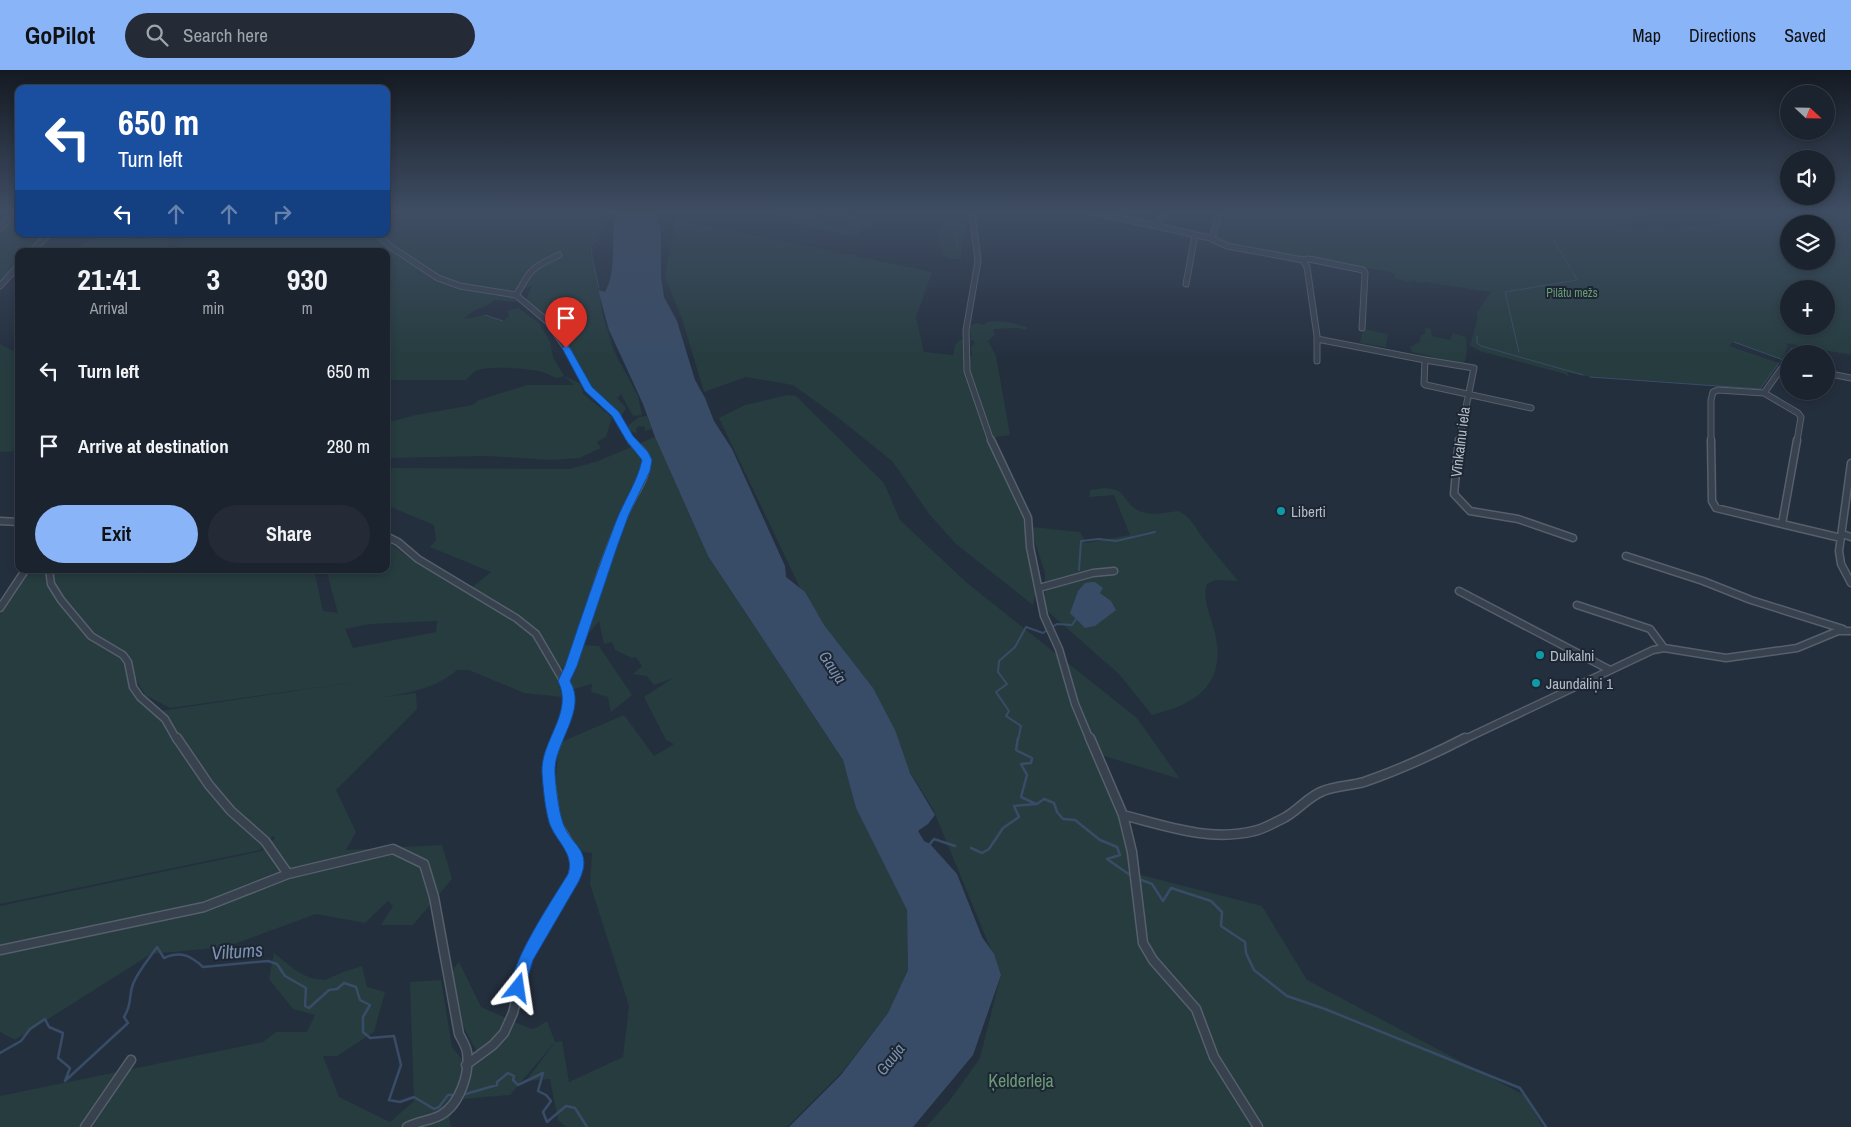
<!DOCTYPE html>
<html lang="en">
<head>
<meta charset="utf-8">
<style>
  body { margin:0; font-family:"Archivo Narrow",sans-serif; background:#242b36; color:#f1f3f6; height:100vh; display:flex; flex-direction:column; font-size:19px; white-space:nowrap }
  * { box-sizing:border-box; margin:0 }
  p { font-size:16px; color:#a0a4aa }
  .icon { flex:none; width:28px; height:28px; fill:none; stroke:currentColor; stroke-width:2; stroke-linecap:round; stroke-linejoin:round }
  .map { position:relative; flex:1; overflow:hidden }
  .drawer { position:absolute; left:15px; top:178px; width:375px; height:325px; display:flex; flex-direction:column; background:#1b232e; border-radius:10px; box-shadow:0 2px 8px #0003,0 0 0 1px #39404a }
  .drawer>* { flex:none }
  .banner { position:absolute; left:15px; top:15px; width:375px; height:152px; border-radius:10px; box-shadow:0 2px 8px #0003,0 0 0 1px #39404a; background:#1a4fa0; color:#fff; overflow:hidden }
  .needle { width:32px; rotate:112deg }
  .fabs { position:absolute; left:1780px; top:15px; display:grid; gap:10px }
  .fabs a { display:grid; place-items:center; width:55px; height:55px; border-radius:50%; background:#1b232e; box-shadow:0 2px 8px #0003,0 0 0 1px #39404a; font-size:25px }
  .pin { position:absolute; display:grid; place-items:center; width:42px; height:42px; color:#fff; margin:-51px -21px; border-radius:50% 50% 50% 0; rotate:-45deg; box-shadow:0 0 5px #0007 }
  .pin .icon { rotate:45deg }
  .me { position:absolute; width:55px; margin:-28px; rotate:15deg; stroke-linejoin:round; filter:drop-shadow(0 0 4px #0008) }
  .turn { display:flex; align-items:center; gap:18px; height:105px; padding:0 20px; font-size:22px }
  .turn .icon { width:65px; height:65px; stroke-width:2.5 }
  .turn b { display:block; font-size:35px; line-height:42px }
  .lanes { display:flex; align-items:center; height:48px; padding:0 20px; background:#0003; justify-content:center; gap:25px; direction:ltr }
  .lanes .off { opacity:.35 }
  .eta { display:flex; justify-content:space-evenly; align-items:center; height:85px; text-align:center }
  .eta b { font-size:30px; font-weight:700; line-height:35px }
  .primary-button { display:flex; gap:10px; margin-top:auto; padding:10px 20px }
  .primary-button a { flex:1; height:58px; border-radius:30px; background:#8ab4f8; color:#111; font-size:20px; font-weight:700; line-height:58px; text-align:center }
  .primary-button a+a { background:#242b36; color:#f1f3f6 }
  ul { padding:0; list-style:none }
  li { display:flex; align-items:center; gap:15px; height:75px; padding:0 20px }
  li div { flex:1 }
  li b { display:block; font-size:19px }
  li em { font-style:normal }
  header { display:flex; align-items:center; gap:30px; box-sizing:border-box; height:70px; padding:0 25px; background:#8ab4f8; color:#111 }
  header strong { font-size:24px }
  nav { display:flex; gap:28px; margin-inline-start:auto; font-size:18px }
  .search { width:350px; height:45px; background:#242b36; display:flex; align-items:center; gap:12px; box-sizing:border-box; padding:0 18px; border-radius:28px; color:#a0a4aa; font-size:19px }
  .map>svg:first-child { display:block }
  .green { fill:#263c3f; fill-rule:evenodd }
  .water { fill:#394c67 }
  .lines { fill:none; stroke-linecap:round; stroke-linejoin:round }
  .stream-far2 { stroke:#394c67; stroke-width:1 }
  .stream-far1 { stroke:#394c67; stroke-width:2 }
  .stream { stroke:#394c67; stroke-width:2.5 }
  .street-far2-casing { stroke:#565f6c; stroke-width:7 }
  .street-far1-casing { stroke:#565f6c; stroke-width:9 }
  .street-casing { stroke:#565f6c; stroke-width:11 }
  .street-far2 { stroke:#38414e; stroke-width:5 }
  .street-far1 { stroke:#38414e; stroke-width:6 }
  .street { stroke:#38414e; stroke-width:8 }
  .route { fill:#1a73e8; stroke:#114b97 }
  .culture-dot { fill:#0f9aa8; stroke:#1d2633; stroke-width:2 }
  .labels { text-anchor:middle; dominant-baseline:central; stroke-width:4; stroke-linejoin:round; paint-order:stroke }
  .far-park-label { font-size:12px; fill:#6b9a76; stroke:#1d2633 }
  .street-label { font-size:15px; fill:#b4bcc9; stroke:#1d2633 }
  .poi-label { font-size:15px; fill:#b4bcc9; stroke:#1d2633; text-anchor:start }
  .water-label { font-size:16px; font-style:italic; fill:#7c92b1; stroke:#1d2633 }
  .near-park-label { font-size:18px; fill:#6b9a76; stroke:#1d2633 }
  .near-water-label { font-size:19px; font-style:italic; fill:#7c92b1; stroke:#1d2633 }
</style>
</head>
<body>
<header>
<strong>GoPilot</strong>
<div class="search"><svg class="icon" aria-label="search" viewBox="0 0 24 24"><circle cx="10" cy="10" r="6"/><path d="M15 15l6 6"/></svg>Search here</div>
<nav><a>Map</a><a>Directions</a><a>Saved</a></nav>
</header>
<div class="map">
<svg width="1851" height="1057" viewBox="0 0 1851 1057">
  <rect width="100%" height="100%" fill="#242f3e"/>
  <path class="green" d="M386,141H611L589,178L598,213L602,243L614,281L638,326L642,345L633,346L621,324L617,328L626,338L620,349L608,332L591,324L558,261L538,239L526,230L532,216L506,223L516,230V232L495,230C485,238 472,239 464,249L485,245L503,251L509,246L507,241L518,238L539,253L550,272L553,287L564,306L581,314L583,324L612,347L606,367L597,372L601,378L579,388L550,390L488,386L386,388V353L416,345L472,335L479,330L527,315H574L564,306C555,311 551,304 542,302C529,298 491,296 478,300C474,301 469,307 466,310H386V181H172L186,164H386Z
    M781,141H814C820,156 829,154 843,158L849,154L839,146L830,147L829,149L826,148L827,141H847L858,149L872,153L874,156L862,159L859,165L855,167L769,148Z
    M1220,141H1659L1640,148L1634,153H1613L1642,159L1655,156L1669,157L1672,161H1680L1681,155L1706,157L1710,151L1720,154L1719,150L1722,141H1802L1804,142L1787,141L1789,144H1785L1794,151L1811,154H1789V191H1826V154H1816L1812,152V147L1817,146L1807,141H1846L1851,143V285L1785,273L1788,276L1782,290L1733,272L1729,276L1779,293L1760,319L1590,307L1567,302L1569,307L1565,304L1480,281L1470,275L1478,246L1476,244L1491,222L1425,212L1417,213L1414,210L1410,212L1395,209L1393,208L1395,205L1390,202L1222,174L1217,168V156L1225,150L1220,146ZM1789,219H1826V256H1789Z
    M19,144V164H45L28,181H19V189L0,212V163Z
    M947,147L958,148L965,153L967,161L961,173V189L946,188C939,172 934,164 944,148Z
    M676,149L932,202L916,247L924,282L953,285L955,275L959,270L965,271L963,287L972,286L971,277L975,272L970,269L972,266L970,265V256L976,253L984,255L987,252C998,250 1017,253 1028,258L1025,260L1018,258L994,259L993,261L995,265L988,271L996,286L1010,365L989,368L1023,448L1037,516L1033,535L956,474L930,445L892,391L836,346L793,315L746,307L704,322L682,249L665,207Z
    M154,164L175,165L163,181H77C94,162 112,164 135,169C140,170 146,168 151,168Z
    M1425,258L1431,259L1432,266L1450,270L1453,263L1466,267L1467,281L1464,295L1412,282L1410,277L1420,272L1421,265L1425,264Z
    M1363,259L1388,264L1386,277L1360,273Z
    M0,274L19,284V381L0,382Z
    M788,325L796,326L884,413L900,450L967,513L1137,648L1180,709L1094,683L1141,805L1262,836L1307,910L1524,1025L1543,1057H926L950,1030L980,988L1001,904L933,739L814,547L719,348L745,335Z
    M647,346L652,359L645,361V357L639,356L636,359L637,362L635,363L625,358L639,347Z
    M655,367L708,486L843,690L856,738L907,840L908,900L888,943L843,1001L787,1057H566L558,1050L550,1009L526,1011L555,972L510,1025L462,1029L448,1040L451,1057H0V1026L263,972L276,962H307L315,945L293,939L269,909L274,883L295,900L310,908L325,910L343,902L362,896L367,917L385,922L374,962L337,986H323L339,1027L390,1052L414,1031L410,912L441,910L452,977L470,999L489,985L483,975L478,983C465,962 438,912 459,892L481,937L531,959L536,958L547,951L555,972L562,971L569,1012L623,987L629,936L590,814L592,783L577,781L559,752L555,718L559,673L624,645L654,686L674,674L666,670L644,627L673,608L654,615L647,606L633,604L642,596L636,587L632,588L615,580L612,572L604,574L599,551L579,575L599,576L632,625L611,642L608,627L591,622L592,614L574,619L569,614L572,597L555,598L562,627L524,623L469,600H457C436,618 412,622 384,627L416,623L417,639L336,720L356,762L346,780L442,775L452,809L413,855H381L393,836L388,831L365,853L316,844L226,877L151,884L15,970L0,962V836L262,781L275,768L273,766L260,780L0,834V545L31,499H46L49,515L59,533L90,570L121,587L127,598L131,621L153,642L363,611L170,638L145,625L133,605L131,593L90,562L52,512L51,499H146L142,506L148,499H314L323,541L338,543L326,499H386V470L413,491L470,519L491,502L430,477L436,470L434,455L386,435V418L392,398L570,399L598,391ZM437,551L436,562L353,578L345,559L370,554Z
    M1105,418C1124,420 1121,425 1132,436C1144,448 1164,443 1178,441C1190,446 1195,457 1202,467C1214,482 1226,496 1238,511L1216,510L1207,514C1202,528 1210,545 1214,559C1228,612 1199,634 1152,645L1119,604L1045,539V503L1030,457L1080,462L1086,473L1130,465L1114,425L1089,427L1090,420Z"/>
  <path class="water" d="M612,141H656L661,164V206L664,227L677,251L695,310L705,328L714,351L732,379L785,496L786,507L805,522L824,555L873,618L895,660L910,703L935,745L928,754L918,761L924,771L930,774L957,804L982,867L994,884L1001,905L973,985L913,1057H789L841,1005L888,943L908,900L907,840L856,738L843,690L708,486L655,367L643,334L609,260L599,223V220L605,222C618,198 610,171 615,145H610Z
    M1091,512H1095L1103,518L1100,523L1111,531L1116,540L1095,556L1085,558L1070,543L1078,521L1085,513Z"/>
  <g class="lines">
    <path class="stream-far2" d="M672,141V147
      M952,141L958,179
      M592,185L591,177L610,147
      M592,187L599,218
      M485,245L503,251
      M1477,266V273L1481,276L1583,305
      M1734,272L1789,292
      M1519,282L1505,222L1577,210L1553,168
      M1783,289L1792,278
      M1590,307L1760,319L1779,293"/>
    <path class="stream-far1" d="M1079,500L1081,471L1099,469L1116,471L1155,462
      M1052,557L1057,554L1072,555L1077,548
      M1018,670L1021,656L1006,646L1009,641L996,622L1007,614L998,602L999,591L1015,577L1026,557L1043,563L1046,561"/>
    <path class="stream" d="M1037,734L1044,729L1054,733L1057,742L1063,749L1075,750L1100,770L1117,777L1120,785L1107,789L1130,805
      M929,775L934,769L955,776
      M971,778L982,783L989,779L1003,758L1019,747L1014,736L1036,734L1021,727L1027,705L1021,694L1031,693L1032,688L1016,680L1018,668
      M1139,809L1152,814L1163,831L1171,818L1211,831L1222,842L1221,856L1245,872L1246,883L1254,900L1287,926L1325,939L1520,1018L1546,1057
      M0,983L21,971L30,959L45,949L49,957L63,963L58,988L70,998L65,1011L128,953L124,947C133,932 128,927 133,914C139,900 149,889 157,877L164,888C181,881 190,885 203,897L268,891L277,894L285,906L306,918L305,936L309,938L329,920L337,919L344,913L356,917L360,930L370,935L363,947V962L370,968L394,966L401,995L389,1030L400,1032L414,1027L434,1039L439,1037L448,1025H455
      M462,1025L497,1015V1012L508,1003L514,1006L513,1010L518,1015L543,1003L538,1021L546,1025L551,1031L543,1042L547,1052L566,1036L575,1038L587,1057"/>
    <g class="street-far2-casing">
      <path id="street-far2" d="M972,141L978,191L966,260L967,301L991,371
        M1089,141L1210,168L1227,176L1303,190L1307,197L1317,266V291
        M1157,156L1165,141
        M0,158L18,141
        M377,164L391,177L438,208L460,216L516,225L548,252L568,281L588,319L615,344L632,371
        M1210,168L1213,165L1220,141
        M32,181L49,164
        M1303,190L1309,189L1363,200L1365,203L1362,258
        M1186,214L1195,165
        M0,216L19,195
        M516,225C522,217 527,204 534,199C541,193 551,189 559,185
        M1317,269L1425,290L1424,314L1426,315L1531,338
        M1425,290L1474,298L1459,371
        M1826,303L1851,308
        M1764,323L1781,299L1789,295
        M1711,371V330L1713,322L1718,320L1764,323L1798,343L1801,347L1797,371"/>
    </g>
    <g class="street-far1-casing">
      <path id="street-far1" d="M991,370L1028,448L1030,477L1044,546L1059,579L1075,634L1090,670
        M1459,370L1454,424L1470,441L1518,449L1573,468
        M1711,370L1712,431L1716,438L1782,454L1797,370
        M1851,393L1839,481L1841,494L1851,513
        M0,451L19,452
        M1782,454L1841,468
        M1842,464L1851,467
        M386,466L398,472L418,489L516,548L536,564L567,617L568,635L562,659L557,670
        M1626,486L1703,511L1751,530L1843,559
        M49,499L51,514L61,530L91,566L123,585L128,592L133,617L140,627L165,649L177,670
        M1039,518L1093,503L1114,501
        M1459,521L1608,599
        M1577,535L1650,559L1664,578
        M0,538L26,499
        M564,611L571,596C589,543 603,487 628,437C634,424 647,406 647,391C647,383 635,376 631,370
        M1463,670L1653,580L1664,578L1726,588L1797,578L1838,561H1851"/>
    </g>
    <g class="street-casing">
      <path id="street" d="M177,668L209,715L231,741L265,771L288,804L393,779L424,794L434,827L459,964C462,970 466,976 467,982C470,1003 460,1034 441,1045C430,1051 418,1051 407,1057
        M1090,668L1123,745L1132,782L1143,873L1153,890L1196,939L1214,987L1258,1057
        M1123,745C1166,756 1210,772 1254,761C1264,759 1273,753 1282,749C1297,742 1307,727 1323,721C1335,716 1350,716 1364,712C1399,700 1432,685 1465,668
        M0,880L204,837L288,804
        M466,995L493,975L504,963L513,943L527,887L574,807L577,787L556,752L548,696L558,668
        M85,1057L131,990"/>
    </g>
    <use href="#street-far2" class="street-far2"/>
    <use href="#street-far1" class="street-far1"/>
    <use href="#street" class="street"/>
  </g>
  <linearGradient id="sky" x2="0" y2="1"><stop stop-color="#141a22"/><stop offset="0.49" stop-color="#3f4d63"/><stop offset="1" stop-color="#3f4d63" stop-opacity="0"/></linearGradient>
  <rect width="1851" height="289" fill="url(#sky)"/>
  <path class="route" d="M566,275L570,278L592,317L619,342L633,366L648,382L652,390L650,401L629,444L617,477L577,596L570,611C588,641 553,673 555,703C556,718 558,738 563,753C571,777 594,779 579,811L533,890L523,924L518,926L512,924C503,902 555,826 568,804C575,783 555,771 549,752C545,738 543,718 542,703C540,671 574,643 558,611L565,596C581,548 597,501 615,454C623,432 637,413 642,390L626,370L612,346L585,321L562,278Z"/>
  <g class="culture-dot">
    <circle cx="1281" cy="441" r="5"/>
    <circle cx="1540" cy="585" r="5"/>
    <circle cx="1536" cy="613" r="5"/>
  </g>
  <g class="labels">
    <g class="far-park-label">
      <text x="1572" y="223">Pilātu mežs</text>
    </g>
    <g class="street-label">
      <text transform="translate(1460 372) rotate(-83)">Vīnkalnu iela</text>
    </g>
    <g class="poi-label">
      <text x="1291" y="441">Liberti</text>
      <text x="1550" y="585">Dulkalni</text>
      <text x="1546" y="613">Jaundaliņi 1</text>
    </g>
    <g class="water-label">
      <text transform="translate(833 597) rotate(56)">Gauja</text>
      <text transform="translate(890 989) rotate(-52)">Gauja</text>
    </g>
    <g class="near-park-label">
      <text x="1021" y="1010">Ķelderleja</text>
    </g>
    <g class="near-water-label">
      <text transform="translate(237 881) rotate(-4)">Viltums</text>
    </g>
  </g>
</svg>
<div class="fabs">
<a><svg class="needle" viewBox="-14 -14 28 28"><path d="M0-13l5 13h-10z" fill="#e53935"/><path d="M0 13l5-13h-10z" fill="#a0a4aa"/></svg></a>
<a><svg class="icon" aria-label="sound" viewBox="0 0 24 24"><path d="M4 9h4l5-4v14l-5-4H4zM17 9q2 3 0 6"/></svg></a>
<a><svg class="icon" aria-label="layers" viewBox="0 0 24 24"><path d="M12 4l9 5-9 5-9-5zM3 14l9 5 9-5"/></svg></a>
<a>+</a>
<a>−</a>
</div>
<div class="pin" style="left:566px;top:278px;background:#d93025"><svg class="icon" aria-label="arrive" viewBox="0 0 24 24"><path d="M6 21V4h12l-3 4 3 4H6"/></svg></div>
<svg class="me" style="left:518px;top:918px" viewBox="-20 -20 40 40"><path d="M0-17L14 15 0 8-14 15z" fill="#1a73e8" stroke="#fff" stroke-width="4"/></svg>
<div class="banner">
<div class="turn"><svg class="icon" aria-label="left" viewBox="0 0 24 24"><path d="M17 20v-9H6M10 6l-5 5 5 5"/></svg><div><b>650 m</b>Turn left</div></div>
<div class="lanes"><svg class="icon" aria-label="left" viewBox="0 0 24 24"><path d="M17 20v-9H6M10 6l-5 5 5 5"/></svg><svg class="icon off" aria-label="ahead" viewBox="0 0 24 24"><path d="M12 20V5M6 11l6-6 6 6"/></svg><svg class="icon off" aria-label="ahead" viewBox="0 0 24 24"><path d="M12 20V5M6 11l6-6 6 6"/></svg><svg class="icon off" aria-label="right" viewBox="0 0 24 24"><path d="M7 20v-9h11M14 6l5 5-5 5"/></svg></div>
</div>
<section class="drawer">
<div class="eta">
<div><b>21:41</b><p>Arrival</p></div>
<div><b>3</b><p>min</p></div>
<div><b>930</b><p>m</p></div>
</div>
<ul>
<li><svg class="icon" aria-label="left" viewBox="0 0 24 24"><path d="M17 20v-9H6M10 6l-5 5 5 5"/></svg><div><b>Turn left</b></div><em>650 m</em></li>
<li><svg class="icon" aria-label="arrive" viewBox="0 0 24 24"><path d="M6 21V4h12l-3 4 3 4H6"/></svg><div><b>Arrive at destination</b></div><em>280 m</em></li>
</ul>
<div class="primary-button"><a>Exit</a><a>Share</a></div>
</section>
</div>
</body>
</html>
